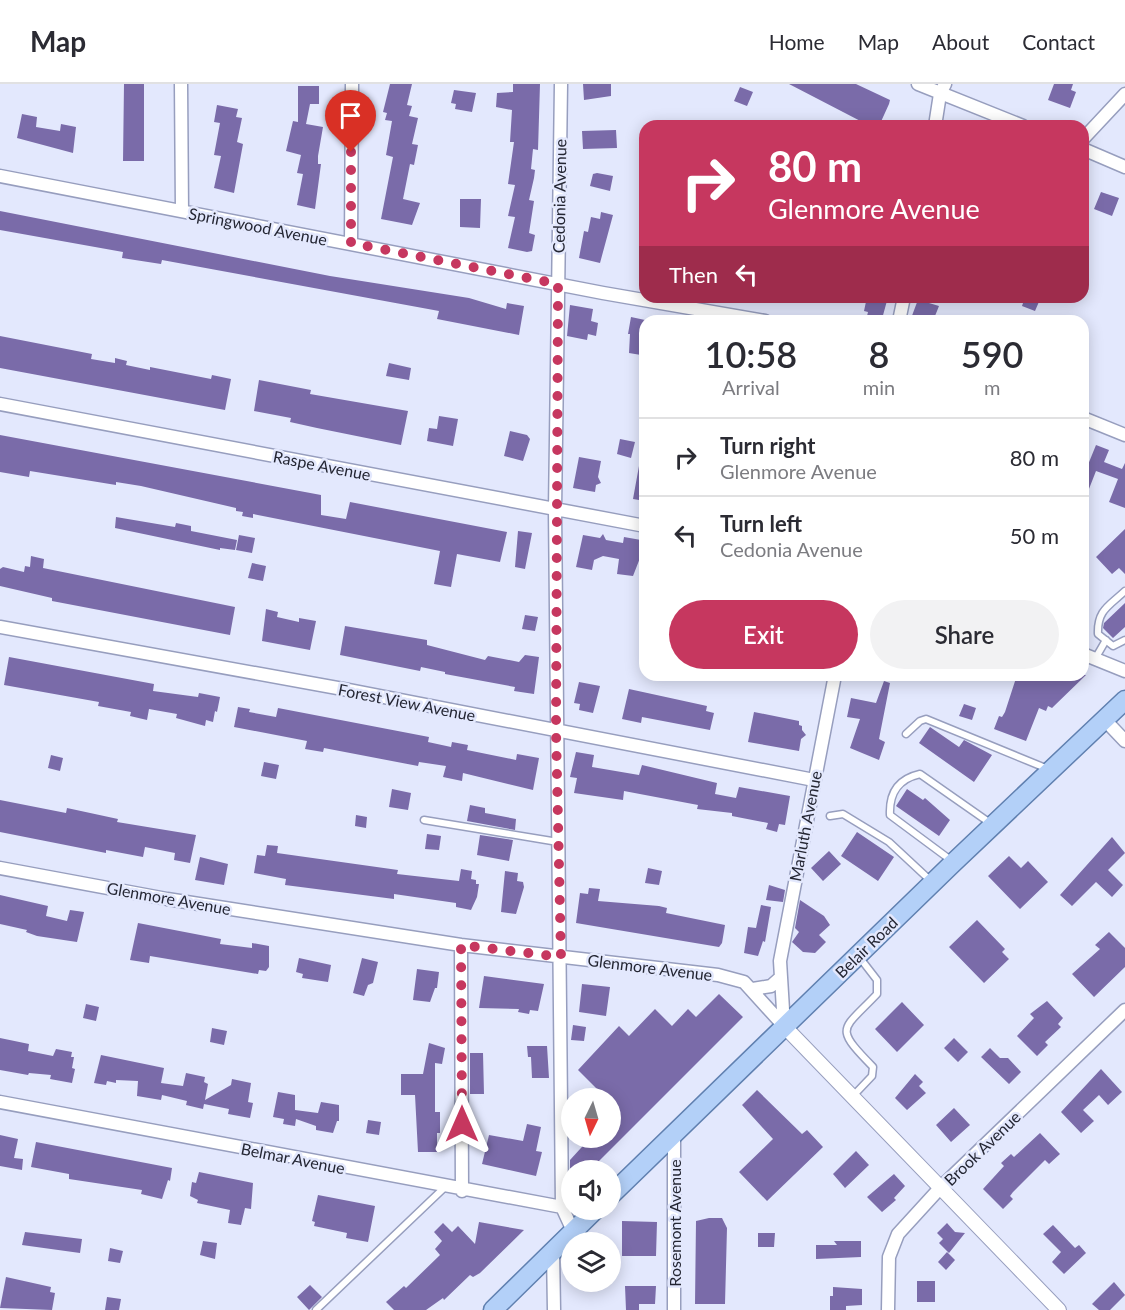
<!DOCTYPE html>
<html lang="en">
<head>
<meta charset="utf-8">
<style>
  body { margin:0; font-family:Lato,sans-serif; background:#f2f2f3; color:#2b2b33; height:100vh; display:flex; flex-direction:column; font-size:22px; white-space:nowrap }
  * { box-sizing:border-box; margin:0 }
  p { font-size:20px; color:#7c7c81 }
  .icon { flex:none; width:33px; height:33px; fill:none; stroke:currentColor; stroke-width:2; stroke-linecap:round; stroke-linejoin:round }
  .map { position:relative; flex:1; overflow:hidden }
  .sheet { position:absolute; left:639px; top:231px; width:450px; height:366px; display:flex; flex-direction:column; background:#fff; border-radius:18px; box-shadow:0 3px 15px #0003 }
  .sheet>* { flex:none }
  .guide { position:absolute; left:639px; top:36px; width:450px; height:183px; border-radius:18px; box-shadow:0 3px 15px #0003; background:#c6375f; color:#fff; overflow:hidden }
  .needle { width:39px; rotate:185deg }
  .tools { position:absolute; left:561px; top:1004px; display:grid; gap:12px }
  .tools a { display:grid; place-items:center; width:60px; height:60px; border-radius:50%; background:#fff; box-shadow:0 3px 15px #0003; font-size:30px }
  .pin { position:absolute; display:grid; place-items:center; width:51px; height:51px; color:#fff; margin:-62px -26px; border-radius:50% 50% 50% 0; rotate:-45deg; box-shadow:0 0 6px #0007 }
  .pin .icon { rotate:45deg }
  .me { position:absolute; width:66px; margin:-33px; rotate:0deg; stroke-linejoin:round; filter:drop-shadow(0 0 4px #0008) }
  .turn { display:flex; align-items:center; gap:21px; height:126px; padding:0 30px; font-size:27px }
  .turn .icon { width:78px; height:78px; stroke-width:2.5 }
  .turn b { display:block; font-size:42px; line-height:51px }
  .then { display:flex; align-items:center; height:57px; padding:0 30px; background:#0003; gap:12px; font-size:22px }
  .eta { display:flex; justify-content:space-evenly; align-items:center; height:102px; text-align:center }
  .eta b { font-size:36px; font-weight:600; line-height:42px }
  .action { display:flex; gap:12px; margin-top:auto; padding:12px 30px }
  .action a { flex:1; height:69px; border-radius:36px; background:#c6375f; color:#fff; font-size:24px; font-weight:600; line-height:69px; text-align:center }
  .action a+a { background:#f2f2f3; color:#2b2b33 }
  ul { padding:0; list-style:none }
  li { display:flex; align-items:center; gap:18px; height:78px; padding:0 30px; border-top:2px solid #e1e1e2 }
  li div { flex:1 }
  li b { display:block; font-size:22px }
  li em { font-style:normal }
  header { display:flex; align-items:center; gap:36px; box-sizing:border-box; height:84px; padding:0 30px; background:#fff; border-bottom:2px solid #e1e1e2 }
  header strong { font-size:28px }
  nav { display:flex; gap:33px; margin-inline-start:auto; font-size:21px }
  .map>svg:first-child { display:block }
  .building { fill:#7a6ba9 }
  .lines { fill:none; stroke-linecap:round; stroke-linejoin:round }
  .service-casing { stroke:#979ebe; stroke-width:9 }
  .minor-casing { stroke:#979ebe; stroke-width:15 }
  .tertiary-casing { stroke:#979ebe; stroke-width:16 }
  .primary-casing { stroke:#6080b0; stroke-width:21 }
  .service { stroke:#fff; stroke-width:6 }
  .minor { stroke:#fff; stroke-width:12 }
  .tertiary { stroke:#fff; stroke-width:14 }
  .primary { stroke:#b3d0f8; stroke-width:18 }
  .route { stroke:#c6375f; stroke-width:10; stroke-dasharray:0 18 }
  .labels { text-anchor:middle; dominant-baseline:central; stroke-width:5; stroke-linejoin:round; paint-order:stroke }
  .street-label { font-size:16px; fill:#242633; stroke:#e3e8fd }
</style>
</head>
<body>
<header>
<strong>Map</strong>
<nav><a>Home</a><a>Map</a><a>About</a><a>Contact</a></nav>
</header>
<div class="map">
<svg width="1125" height="1226" viewBox="0 0 1125 1226">
  <rect width="100%" height="100%" fill="#e3e8fd"/>
  <path class="building" d="M124,0H144V77H123Z
    M390,0H412L407,21L412,22L409,32L418,34L412,60L418,61L414,81L410,80L403,115L420,119L412,141L381,135L393,73L386,71L392,37L385,36L387,29L383,28Z
    M513,0H540L538,66L533,65L531,85L535,86L534,94L529,116L534,117L529,149L535,151L532,167L527,168L508,164L515,133L508,132L515,101L508,100L514,58H510L512,26L496,23L497,9L513,8Z
    M583,0H611V12L584,16Z
    M789,0H856L890,16L889,20L879,42H870Z
    M1054,0H1073L1071,6L1076,8L1070,24L1048,16Z
    M298,2H319V20H310L306,40L323,43L318,72V80H321L315,125L297,121L303,90L297,89L301,71L286,67L293,37L298,38Z
    M740,3L753,8L747,22L734,17Z
    M454,6L476,9L472,28L455,25L456,20L451,19Z
    M217,21L238,25L236,33L242,34L237,58L243,60L234,109L214,104L221,72L214,71L220,39L214,38Z
    M22,30L37,33L36,43L60,47L61,40L76,43L73,69L17,54Z
    M616,46L617,64L583,65L582,47Z
    M597,89L613,92L610,107L590,102L593,90Z
    M1101,108L1119,114L1112,132L1094,125Z
    M460,115H481L480,144L460,143Z
    M0,127L330,192L469,214L506,225L507,219L524,222L520,245L519,251L437,235L439,227L162,176L161,180L122,174L123,168L0,146Z
    M601,128L613,131L600,179L579,174L584,147L588,148L591,133L600,135Z
    M867,213H888L882,235L867,232L868,228L864,227Z
    M919,213H931L929,219L939,222L933,237H910Z
    M1025,213H1041L1035,227L1022,222Z
    M570,221L593,225L591,237L598,239L596,252L588,250L587,256L567,252Z
    M631,233L645,236V267L642,266L641,271L629,269L630,250H628Z
    M0,252L92,270L91,275L115,279V274L127,277L126,281L150,286V283L211,295L212,291L231,295L225,326L0,284Z
    M389,279L411,284L409,296L386,292Z
    M259,296L311,306L310,310L408,327L401,361L317,344L290,338L291,334L254,327Z
    M439,332L458,335L453,362L427,357L429,344L437,345Z
    M510,347L527,351L530,355L523,377L504,372Z
    M0,351L321,411V431L346,435L350,418L507,448L500,478L457,470L451,503L434,500L440,467L253,430V434L242,432L243,428L236,427V424L141,402L116,398V401L30,387L29,393L0,388Z
    M620,355L635,358L631,374L617,370Z
    M1096,361L1109,366L1104,378L1122,385L1125,379V424L1109,418L1118,395L1096,387L1087,410L1083,408V393Z
    M579,373L601,377L598,393L601,399L596,401L595,408L573,404Z
    M639,382H645V417L633,415Z
    M116,433L175,443L176,439L191,442V447L237,456L235,466L220,464V466L115,444Z
    M1125,445V490L1119,484L1112,490L1096,473Z
    M518,447L532,449L525,485L515,483Z
    M603,450L606,456L623,459L624,453L641,456L640,474L633,492L617,490L619,475L603,472L594,476L592,486L576,483L583,451L600,454Z
    M239,451L255,454L252,469L236,466Z
    M31,472L44,475L43,484L235,523L230,551L52,517V514L0,502V485L3,483L24,488L25,482L30,483Z
    M252,479L266,482L263,497L248,494Z
    M1125,519V543L1113,554L1103,544L1104,539Z
    M266,525L278,528L277,533L299,538V534L316,537L310,566L262,557Z
    M525,531L538,533L535,547L522,545Z
    M345,542L427,556V561L485,576L488,572L519,578L525,571L539,573L534,610L514,607L515,603L445,590V588L421,583L420,587L340,571Z
    M9,573L154,600L153,607L198,613L199,609L220,613L217,628L215,627L213,638L206,636L205,642L176,634L177,630L149,625L147,636L130,632L131,628L98,622L99,618L4,601Z
    M1017,591H1086L1052,624L1048,622L1046,627L1039,624L1026,657L994,645L999,632L1002,633L1005,628Z
    M884,597L890,599L879,655L885,658L879,676L850,664L860,635L847,633L851,614L876,619Z
    M579,598L600,602L593,629L579,626L580,620L574,619Z
    M629,605L707,622L706,627L714,629L710,646L642,633L641,639L622,635Z
    M964,620L976,624L972,636L959,632Z
    M238,623L250,625L249,628L276,633L278,624L429,653L428,658L451,663L452,658L468,661L467,666L516,676L517,670L539,674L533,706L463,689L462,697L443,693L446,682L419,678L418,682L324,664L323,668L305,665L307,657L234,643Z
    M754,628L799,637V641L802,642V646L806,651L801,655L799,667L748,658Z
    M930,643L959,663L964,656L992,671L974,698L919,659Z
    M576,668L594,671L592,683L639,691L642,681L717,699L715,710L736,714L739,703L790,712L785,741L779,740L777,748L766,745L768,739L732,732V729L697,725L698,721L624,707L623,716L574,709L577,694L570,693Z
    M51,671L63,674L60,687L48,684Z
    M264,678L279,681L276,695L261,692Z
    M392,705L411,709L408,726L389,723Z
    M907,705L923,716L925,714L950,736L939,752L896,722Z
    M0,716L66,729L67,724L118,735L117,738L196,751L190,779L174,776L175,769L145,763L143,773L106,766V769L0,748Z
    M470,721L485,724V729L516,735L515,746L467,737Z
    M356,731L367,733L366,744L355,742Z
    M857,748L894,773L878,797L841,772Z
    M427,750L441,752L439,766L425,765Z
    M480,751L513,756L509,777L477,771Z
    M1112,753L1125,769L1108,786L1123,801L1112,813L1096,798L1072,822L1060,811Z
    M267,761L278,762L277,769L398,786L397,790L459,797L461,785L472,787L471,795L476,796V800H479L477,813L471,826L456,823V819L394,810V815L285,801L286,795L254,789L257,771L265,772Z
    M829,767L841,780L823,797L811,784Z
    M1009,772L1021,784L1028,777L1048,798L1020,825L988,792Z
    M200,773L228,780L224,801L195,796Z
    M648,784L662,787L659,801L645,799Z
    M505,787L518,789L517,797L523,798L524,803L516,830L501,828Z
    M769,801L785,806L783,818L766,816Z
    M589,804L600,805L598,817L659,822L667,824L666,829L725,841L722,859L719,863L576,839L580,809L588,810Z
    M0,811L48,822L46,832L67,837L70,826L84,828L77,858L37,852L26,848L27,846L0,840Z
    M800,816L824,832L830,841L819,851L826,858L815,869L803,868L792,858L799,848L795,844Z
    M761,821L771,823L765,858L763,857L758,872L744,869L748,843L756,844Z
    M977,836L1005,865L1002,868L1009,875L984,899L949,863Z
    M138,839L221,855L220,860L252,864V859L269,862V883L266,887L259,886L258,890L150,872L149,879L130,876Z
    M1109,848L1125,864V883L1094,913L1072,890L1100,865L1095,861Z
    M299,874L331,881L328,898L302,894L303,890L296,888Z
    M362,874L378,878L373,899L368,901L364,912L353,909Z
    M417,885L439,888L437,904H435L430,918L413,916Z
    M484,892L544,900L538,927L530,926L529,930L518,928L519,925L479,924Z
    M582,900L610,903L606,932L579,928Z
    M719,910L743,933L596,1080L587,1086H570V1076L591,1053H610V1014H592L599,1007L578,986L619,942L629,952L655,925L672,942L688,925L696,933Z
    M1047,917L1063,934L1058,940L1061,943L1045,958L1048,961L1037,972L1017,952L1034,934L1030,930Z
    M902,918L924,941L897,968L875,945Z
    M86,920L99,923L96,937L83,934Z
    M573,941L586,943L584,957L571,956Z
    M212,944L227,947L224,961L210,958Z
    M0,954L29,960L28,967L53,972L56,965L72,968L71,973H74L72,984L75,985L72,999L50,995L51,991L29,989L28,991L0,986Z
    M954,954L968,968L958,978L944,964Z
    M429,959L445,964L442,980L435,979V1028H440V1049H437V1068H418L415,1011H401V990H423Z
    M527,962H547L549,994H532L531,973H528Z
    M990,964L1000,974H1008L1021,988L1009,1000L981,973Z
    M470,969H483L484,1010H470Z
    M101,971L164,984L161,999L183,1002L186,989L205,993L204,998L208,1000L205,1016L231,1001L232,995L251,999L248,1018L253,1019L250,1034L228,1030L229,1025L204,1020L203,1025L186,1021L187,1017L162,1011L161,1016L137,1012L138,997L116,996V999L107,997L106,1001L94,999Z
    M1101,985L1122,1008L1108,1021L1099,1011L1083,1026L1094,1037L1081,1049L1061,1028Z
    M915,990L923,998L919,1002L926,1009L907,1026L895,1014Z
    M757,1006L802,1050L807,1046L823,1063L767,1117L739,1088L773,1055L742,1021Z
    M278,1008L295,1011V1026L318,1029L321,1018L339,1021V1037H337L333,1049L316,1046V1042L296,1035L295,1042L283,1040L284,1035L273,1033Z
    M954,1024L970,1041L951,1058L936,1041Z
    M368,1036L381,1038L379,1051L366,1049Z
    M527,1040L541,1043L536,1067L542,1068L536,1092L482,1080L489,1051L523,1057Z
    M1040,1049L1060,1070L1049,1080L1045,1076L1013,1108L1010,1112L1013,1115L1003,1125L983,1105L1004,1082L1001,1079L1011,1070L1014,1073Z
    M0,1051L18,1055L14,1074L23,1075L22,1086L0,1082Z
    M36,1058L172,1084L170,1097L168,1096L162,1115L141,1110L142,1106L69,1095V1090L31,1083Z
    M856,1067L869,1081L845,1104L833,1090Z
    M199,1088L253,1099L251,1125L245,1124L241,1141L228,1139L230,1126L197,1119L198,1116L190,1112L192,1098L196,1099Z
    M894,1090L905,1102L894,1114L896,1116L882,1128L867,1113Z
    M318,1111L375,1122L368,1158L346,1154L347,1149L314,1142L315,1138L312,1137Z
    M709,1134H722L727,1144L725,1220H695L696,1137Z
    M622,1137L657,1138L656,1172H622Z
    M479,1138L524,1146L480,1189L473,1193L470,1191L444,1216L443,1214L426,1226H394L386,1218L404,1202L406,1204L440,1171L435,1165L442,1157L434,1148L443,1139L452,1148L458,1142L475,1160Z
    M947,1139L955,1148L965,1149L949,1169L939,1159L943,1155L937,1149Z
    M1053,1141L1075,1164L1079,1161L1086,1169L1064,1190L1052,1178L1061,1168L1043,1150Z
    M25,1148L82,1155L80,1169L22,1161Z
    M758,1149H775L774,1163H758Z
    M203,1157L217,1159L215,1175L200,1171Z
    M834,1157H861V1173L816,1175V1161H837Z
    M110,1164L123,1167L120,1179L108,1177Z
    M947,1168L955,1176L946,1186L938,1178Z
    M6,1193L51,1203L50,1208L55,1209L52,1226L0,1224Z
    M917,1197H935V1218H917Z
    M1114,1198L1125,1211L1110,1226H1099L1092,1220Z
    M310,1201L322,1213L309,1226L297,1213Z
    M625,1202H656L655,1220H639V1226H626Z
    M833,1203L862,1205V1221L846,1222V1226H830V1212H833Z
    M107,1213L121,1215L119,1226H105Z"/>
  <g class="lines">
    <g class="service-casing">
      <path id="service" d="M1125,507C1109,522 1097,526 1098,550L1113,562L1125,556
        M1095,575L1106,556
        M906,650L920,637L926,635L1048,685
        M830,732L843,730L889,758L932,798
        M424,736L558,758
        M952,777L890,731C889,709 898,695 920,690L990,739
        M853,1012L872,992L873,983C833,942 842,947 877,910V896L860,874
        M316,1226L445,1103"/>
    </g>
    <g class="minor-casing">
      <path id="minor" d="M181,0L182,127
        M561,0L555,426L562,1123L573,1147
        M918,0L1023,42
        M935,42L940,10L945,0
        M1083,55L1125,10
        M1083,65L1125,83
        M0,92L603,209L765,237
        M351,159L352,0
        M899,237L904,213
        M0,320L645,442
        M1083,334L1125,351
        M0,543L343,605L814,696
        M1083,570L1125,587
        M1105,636L1125,657
        M0,784L167,815L461,861L718,891L744,898L784,942
        M461,861L462,1107
        M753,905L771,902L780,894
        M784,942L780,877L835,591
        M0,1018L562,1123
        M674,1053V1226
        M553,1167L554,1226
        M888,1226L889,1173L898,1150L940,1104L1125,926"/>
    </g>
    <g class="tertiary-casing">
      <path id="tertiary" d="M784,942L1059,1226"/>
    </g>
    <g class="primary-casing">
      <path id="primary" d="M610,1112L952,780L1125,616
        M493,1226L596,1125"/>
    </g>
    <use href="#service" class="service"/>
    <use href="#minor" class="minor"/>
    <use href="#tertiary" class="tertiary"/>
    <use href="#primary" class="primary"/>
  </g>
  <g class="lines">
    <path class="route" d="M351,68V159L558,200L556,646L561,873L461,861L462,1040"/>
  </g>
  <g class="labels">
    <g class="street-label">
      <text transform="translate(559 112) rotate(-89)">Cedonia Avenue</text>
      <text transform="translate(258 142) rotate(11)">Springwood Avenue</text>
      <text transform="translate(322 381) rotate(11)">Raspe Avenue</text>
      <text transform="translate(407 618) rotate(11)">Forest View Avenue</text>
      <text transform="translate(805 742) rotate(-79)">Marluth Avenue</text>
      <text transform="translate(169 814) rotate(10)">Glenmore Avenue</text>
      <text transform="translate(866 863) rotate(-44)">Belair Road</text>
      <text transform="translate(650 883) rotate(7)">Glenmore Avenue</text>
      <text transform="translate(982 1064) rotate(-44)">Brook Avenue</text>
      <text transform="translate(293 1074) rotate(11)">Belmar Avenue</text>
      <text transform="translate(674 1139) rotate(-90)">Rosemont Avenue</text>
    </g>
  </g>
</svg>
<div class="tools">
<a><svg class="needle" viewBox="-14 -14 28 28"><path d="M0-13l5 13h-10z" fill="#e53935"/><path d="M0 13l5-13h-10z" fill="#7c7c81"/></svg></a>
<a><svg class="icon" aria-label="sound" viewBox="0 0 24 24"><path d="M4 9h4l5-4v14l-5-4H4zM17 9q2 3 0 6"/></svg></a>
<a><svg class="icon" aria-label="layers" viewBox="0 0 24 24"><path d="M12 4l9 5-9 5-9-5zM3 14l9 5 9-5"/></svg></a>
</div>
<div class="pin" style="left:351px;top:68px;background:#d93025"><svg class="icon" aria-label="arrive" viewBox="0 0 24 24"><path d="M6 21V4h12l-3 4 3 4H6"/></svg></div>
<svg class="me" style="left:462px;top:1040px" viewBox="-20 -20 40 40"><path d="M0-17L14 15 0 8-14 15z" fill="#c6375f" stroke="#fff" stroke-width="4"/></svg>
<div class="guide">
<div class="turn"><svg class="icon" aria-label="right" viewBox="0 0 24 24"><path d="M7 20v-9h11M14 6l5 5-5 5"/></svg><div><b>80 m</b>Glenmore Avenue</div></div>
<div class="then">Then<svg class="icon" aria-label="left" viewBox="0 0 24 24"><path d="M17 20v-9H6M10 6l-5 5 5 5"/></svg></div>
</div>
<section class="sheet">
<div class="eta">
<div><b>10:58</b><p>Arrival</p></div>
<div><b>8</b><p>min</p></div>
<div><b>590</b><p>m</p></div>
</div>
<ul>
<li><svg class="icon" aria-label="right" viewBox="0 0 24 24"><path d="M7 20v-9h11M14 6l5 5-5 5"/></svg><div><b>Turn right</b><p>Glenmore Avenue</p></div><em>80 m</em></li>
<li><svg class="icon" aria-label="left" viewBox="0 0 24 24"><path d="M17 20v-9H6M10 6l-5 5 5 5"/></svg><div><b>Turn left</b><p>Cedonia Avenue</p></div><em>50 m</em></li>
</ul>
<div class="action"><a>Exit</a><a>Share</a></div>
</section>
</div>
</body>
</html>
